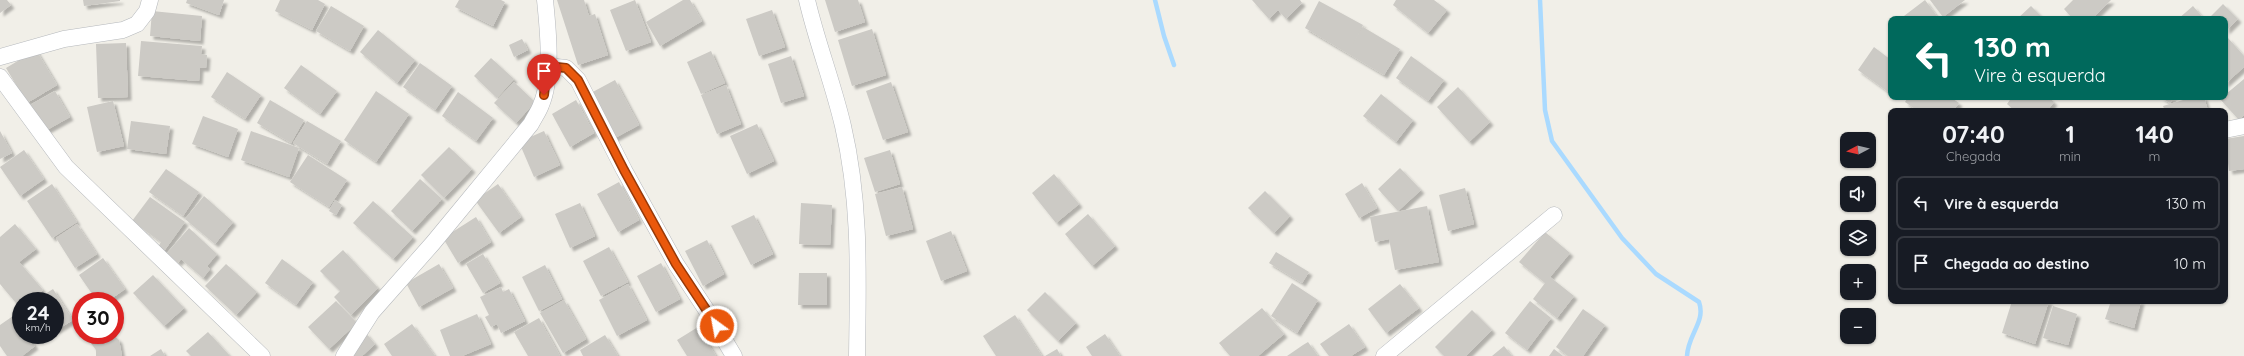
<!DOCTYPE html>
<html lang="pt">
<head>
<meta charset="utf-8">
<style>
  body { margin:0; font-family:Quicksand,sans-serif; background:#20242c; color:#f1f3f6; height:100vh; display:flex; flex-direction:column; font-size:15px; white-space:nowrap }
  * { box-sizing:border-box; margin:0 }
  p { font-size:13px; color:#9ea1a6 }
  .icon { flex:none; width:22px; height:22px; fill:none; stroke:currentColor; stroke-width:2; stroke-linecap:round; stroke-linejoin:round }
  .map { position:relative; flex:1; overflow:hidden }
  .details { position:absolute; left:1888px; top:108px; width:340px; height:196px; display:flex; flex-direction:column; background:#171b24; border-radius:8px; box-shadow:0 1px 3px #0004 }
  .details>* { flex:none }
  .hud { position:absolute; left:1888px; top:16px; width:340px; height:84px; border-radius:8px; box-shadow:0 1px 3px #0004; background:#00695c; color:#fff; overflow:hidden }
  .needle { width:26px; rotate:263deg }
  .controls { position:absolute; left:1840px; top:132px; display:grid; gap:8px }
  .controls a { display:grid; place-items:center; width:36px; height:36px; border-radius:8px; background:#171b24; box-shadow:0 1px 3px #0004; font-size:20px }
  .speed { position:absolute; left:12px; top:292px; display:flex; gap:8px; font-size:20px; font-weight:700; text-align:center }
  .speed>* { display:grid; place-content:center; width:52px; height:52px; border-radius:50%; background:#171b24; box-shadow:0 1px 3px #0004; line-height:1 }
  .speed small { font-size:10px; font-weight:400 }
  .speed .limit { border:6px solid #d22; background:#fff; color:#111 }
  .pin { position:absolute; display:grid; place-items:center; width:34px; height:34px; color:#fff; margin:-41px -17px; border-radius:50% 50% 50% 0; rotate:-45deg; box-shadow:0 0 4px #0007 }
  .pin .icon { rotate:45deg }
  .me { position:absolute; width:44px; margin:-22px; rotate:328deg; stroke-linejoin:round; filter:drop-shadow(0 0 3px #0008) }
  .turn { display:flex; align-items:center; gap:14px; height:84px; padding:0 20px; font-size:18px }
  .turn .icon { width:52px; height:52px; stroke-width:2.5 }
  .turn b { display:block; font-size:28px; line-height:34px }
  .eta { display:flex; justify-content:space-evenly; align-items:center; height:68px; text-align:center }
  .eta b { font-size:24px; font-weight:700; line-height:28px }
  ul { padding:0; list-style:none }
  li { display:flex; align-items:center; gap:12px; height:54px; margin:0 8px 6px; padding:0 12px; border:2px solid #363941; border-radius:8px }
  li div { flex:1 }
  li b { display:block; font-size:15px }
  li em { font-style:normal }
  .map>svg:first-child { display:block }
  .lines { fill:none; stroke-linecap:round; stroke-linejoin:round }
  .stream { stroke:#aadaff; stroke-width:4.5 }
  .building { fill:#cccac5; filter:url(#shadow) }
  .minor-casing { stroke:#b5b8bc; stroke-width:17 }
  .minor { stroke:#fff; stroke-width:16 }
  .route-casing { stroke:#983908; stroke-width:10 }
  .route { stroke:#ea580c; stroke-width:7 }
</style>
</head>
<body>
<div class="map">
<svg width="2244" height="356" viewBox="0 0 2244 356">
  <defs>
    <filter id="shadow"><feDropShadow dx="3.5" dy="3.5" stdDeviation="1" flood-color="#0004"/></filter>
  </defs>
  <rect width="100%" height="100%" fill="#f1efe8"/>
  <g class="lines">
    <path class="stream" d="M1155,0L1164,36L1174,65
      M1540,0L1545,110L1552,141L1622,238L1656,274L1699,302C1706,322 1688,334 1687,356"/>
  </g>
  <path class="building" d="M0,0H7L11,5L0,13Z
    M83,0H120V1L84,6Z
    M187,0H224L219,15L186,3Z
    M280,0H318L325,4L312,30L275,11Z
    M459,0H501L505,2L493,26L455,7Z
    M557,0H584L589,16L595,14L608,55L578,65Z
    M635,0L651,42L626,51L610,10Z
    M683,0H690L702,21L660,46L646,22Z
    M825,0H858L865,22L835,32Z
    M1252,0H1300L1302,3L1286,19L1278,10L1269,19Z
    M1396,0H1434L1447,10L1428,33L1393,5Z
    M1925,0L1939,19H1900Z
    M1930,0H1965L1943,17Z
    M2073,0H2111L2092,19H2073L2064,9Z
    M1319,1L1363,25L1353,44L1363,27L1400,49L1384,75L1305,28Z
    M2223,4L2238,19L2226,31L2225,19H2214L2211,16Z
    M331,6L364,26L350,51L316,31Z
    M2031,6L2044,19H2017Z
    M2193,6L2204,19H2178Z
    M772,10L785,47L759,56L746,19Z
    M152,11L202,16L200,41L150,36Z
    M872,29L886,75L852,86L838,40Z
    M378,30L415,60L397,83L360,52Z
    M2228,38L2244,56V67L2225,84V40Z
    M522,39L528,50L514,57L509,45Z
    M141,41L202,46L201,54L207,55L206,68H200L199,81L138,76Z
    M126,43L128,97L98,98L96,44Z
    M1874,47L1891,60V94L1858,70Z
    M36,50L57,85L27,103L6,68Z
    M711,51L725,83L701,94L687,62Z
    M791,56L804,96L781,103L768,64Z
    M1411,56L1444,80L1428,101L1396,78Z
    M491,58L514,79L497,98L474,76Z
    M420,63L452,86L435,110L403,87Z
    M301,65L337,91L320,114L284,88Z
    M227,72L261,95L245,119L211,97Z
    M2244,79V115L2239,120L2220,99Z
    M615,80L639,125L613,139L589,94Z
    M514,82L535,102L516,123L494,103Z
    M891,82L908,132L883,140L866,91Z
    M726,85L741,124L717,134L701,95Z
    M1458,87L1490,122L1469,142L1437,107Z
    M55,91L70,117L45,131L30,105Z
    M376,91L409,114L376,162L344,140Z
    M458,92L493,118L476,141L442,116Z
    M1381,94L1413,120L1396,142L1363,116Z
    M1908,97H1950L1959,103L1953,111H1918L1905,102Z
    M2012,97H2048L2054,102L2047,111H2015L2007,104Z
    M2160,97H2174L2170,103Z
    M2193,97H2204L2208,111H2165L2163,106Z
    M270,100L304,120L291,143L257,123Z
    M576,100L594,133L570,147L552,114Z
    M113,101L124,146L97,152L87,107Z
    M203,116L238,129L228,157L192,144Z
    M131,121L170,126L166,154L127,149Z
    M307,121L341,141L327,164L293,143Z
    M757,124L774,161L747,174L730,136Z
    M0,131L12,153L0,159Z
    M251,131L299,148L289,177L241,160Z
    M544,131L560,165L534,177L519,142Z
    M2244,136V169L2229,171L2225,139Z
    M449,147L472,169L444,198L421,175Z
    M24,150L44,179L20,196L0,167Z
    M890,150L900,184L875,192L864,158Z
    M308,155L347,180L329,207L290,182Z
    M1400,168L1421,190L1398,211L1378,189Z
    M166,169L199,192L183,216L149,192Z
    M1054,174L1079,204L1056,223L1032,193Z
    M420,179L442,199L412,231L391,211Z
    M619,182L639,220L618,232L597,194Z
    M1362,183L1377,208L1359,218L1345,194Z
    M52,184L77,222L52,238L27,201Z
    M498,184L521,217L499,233L475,200Z
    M902,187L913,229L886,236L875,194Z
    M1465,188L1474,224L1448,231L1439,195Z
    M1265,191L1290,216L1274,233L1248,208Z
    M204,196L233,222L215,244L185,219Z
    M150,197L185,222L164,251L158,247L161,242L132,221Z
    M335,200L342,205L336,215L329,211Z
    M373,201L413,237L393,259L353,223Z
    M580,203L595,236L570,248L555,214Z
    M801,203L832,205L830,245L799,244Z
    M1427,206L1439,262L1395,270L1389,239L1375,242L1370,217Z
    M1088,214L1115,246L1092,266L1065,234Z
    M754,215L773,254L751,265L731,226Z
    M476,217L491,242L458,263L443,238Z
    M15,224L36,249L19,262L43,290L30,301H21V309L0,284V237Z
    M77,224L97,254L75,268L56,238Z
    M189,228L217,254L207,266L210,269L203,278L181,259L178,263L167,253Z
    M951,231L967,271L941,281L926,241Z
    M1545,232L1570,253L1550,277L1574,296L1557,318L1533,299L1545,283L1519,262Z
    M707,240L724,274L703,286L685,251Z
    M609,247L628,282L601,296L583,261Z
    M343,250L378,288L351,315L334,297L340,291L320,271Z
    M1276,252L1309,272L1302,283L1269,263Z
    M483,254L500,283L483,293L466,264Z
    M103,258L125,289L108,301H97L79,275Z
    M282,259L313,282L296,305L265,283Z
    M661,263L680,299L656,312L637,276Z
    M226,264L257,292L236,315L205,286Z
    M439,264L453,288L419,307L406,283Z
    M545,265L562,299L539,311L522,277Z
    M799,273H827V305H798Z
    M153,275L184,308L164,326L133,293Z
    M1292,283L1318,300L1297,333L1271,316Z
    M628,284L647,320L617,336L599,300Z
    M1400,284L1419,308L1386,333L1368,309Z
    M501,287L503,292L509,289L525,321L501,333L497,324L491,327L485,317L489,315L480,297Z
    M53,289L73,320L55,331V301H34Z
    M1045,292L1076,323L1058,341L1027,310Z
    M564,300L586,339L563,353L540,313Z
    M336,301L357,323L329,349L308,327Z
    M1530,301L1551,318L1527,350L1505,333Z
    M2012,301H2049L2035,344L2002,333Z
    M2111,301H2141L2134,328L2105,319Z
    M2053,306L2077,314L2068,345L2043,338Z
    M1262,308L1284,334L1258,356H1230L1219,343Z
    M1583,309L1605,325L1583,356H1568L1556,347Z
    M1472,310L1492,330L1466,356H1444L1435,347Z
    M477,314L491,344L462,356H450L440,330Z
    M1015,315L1042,356H996L983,336Z
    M13,316L21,327V335H27L35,346L22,356H7L0,346V325Z
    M539,318L560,356H528L514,332Z
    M412,324L435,356H392L384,344Z
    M1349,324L1365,347L1351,356H1329L1320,344Z
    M698,327L716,356H687L677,340Z
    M208,332L230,356H191L186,351Z
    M365,332L375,344L362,356H353Z
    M1105,334L1120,356H1092L1086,347Z
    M85,335H113L119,340L122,356H96V350Z
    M605,335L618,356H583L580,350Z
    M1308,342L1318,356H1287L1303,345Z
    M1504,346L1512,356H1492Z
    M161,349L165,356H150Z
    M1057,349L1061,356H1045Z
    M1554,349L1563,356H1549Z"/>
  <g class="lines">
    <g class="minor-casing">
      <path id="minor" d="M807,0C817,43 833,83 843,126C861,203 858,277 857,356
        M0,57L64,39L123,30L137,24L147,11L150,0
        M547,66L566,68L578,80L624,170L676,264L709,314L734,356
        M0,77L66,167L262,356
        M2225,130L2244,126
        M344,356L372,312L433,243L531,124C534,118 539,111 541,105C553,77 548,29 545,0
        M1384,356L1554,215"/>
    </g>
    <use href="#minor" class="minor"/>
  </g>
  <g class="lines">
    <g class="route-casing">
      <path id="route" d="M544,95L547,66L566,68L578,80L624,170L676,264L717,326"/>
    </g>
    <use href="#route" class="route"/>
  </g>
</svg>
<div class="controls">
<a><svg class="needle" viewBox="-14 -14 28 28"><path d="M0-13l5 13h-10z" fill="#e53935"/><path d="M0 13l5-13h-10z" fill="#9ea1a6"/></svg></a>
<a><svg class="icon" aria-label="sound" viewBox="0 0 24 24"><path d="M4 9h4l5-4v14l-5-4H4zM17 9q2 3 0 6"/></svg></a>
<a><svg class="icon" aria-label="layers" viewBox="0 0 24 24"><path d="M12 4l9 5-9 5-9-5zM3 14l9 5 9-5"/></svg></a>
<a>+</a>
<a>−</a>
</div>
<div class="speed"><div>24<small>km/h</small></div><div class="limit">30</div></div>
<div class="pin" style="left:544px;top:95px;background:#d93025"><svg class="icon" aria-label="arrive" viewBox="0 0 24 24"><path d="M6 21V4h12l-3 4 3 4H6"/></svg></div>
<svg class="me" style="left:717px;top:326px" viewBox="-20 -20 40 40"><circle r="17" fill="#ea580c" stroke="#fff" stroke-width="3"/><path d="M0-11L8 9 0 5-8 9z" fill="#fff"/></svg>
<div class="hud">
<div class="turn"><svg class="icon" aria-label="left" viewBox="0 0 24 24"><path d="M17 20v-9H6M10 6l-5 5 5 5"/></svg><div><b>130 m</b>Vire à esquerda</div></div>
</div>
<section class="details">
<div class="eta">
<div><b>07:40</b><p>Chegada</p></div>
<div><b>1</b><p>min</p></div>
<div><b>140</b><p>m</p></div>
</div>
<ul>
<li><svg class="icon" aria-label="left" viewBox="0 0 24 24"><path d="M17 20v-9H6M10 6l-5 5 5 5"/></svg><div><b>Vire à esquerda</b></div><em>130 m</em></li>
<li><svg class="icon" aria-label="arrive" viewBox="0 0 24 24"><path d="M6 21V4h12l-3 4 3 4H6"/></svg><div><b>Chegada ao destino</b></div><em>10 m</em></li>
</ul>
</section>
</div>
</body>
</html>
